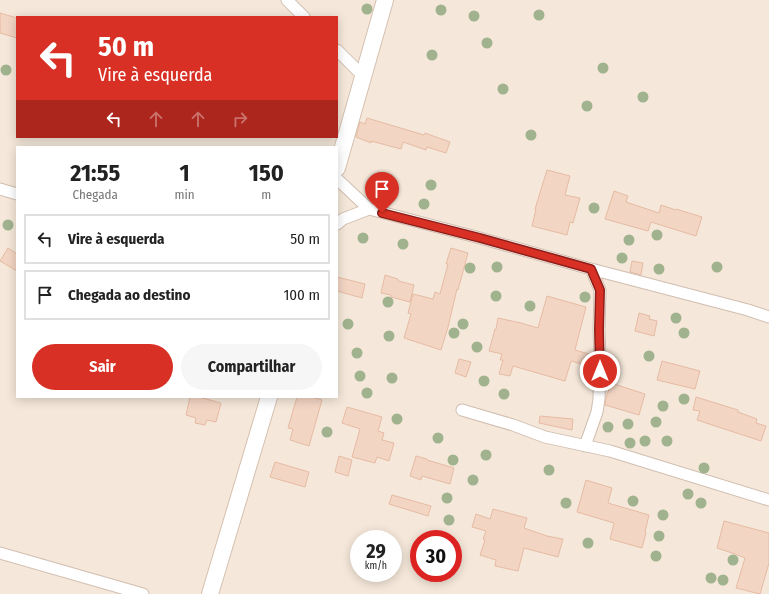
<!DOCTYPE html>
<html lang="pt">
<head>
<meta charset="utf-8">
<style>
  body { margin:0; font-family:"Fira Sans Condensed",sans-serif; background:#f6f6f6; color:#222; height:100vh; display:flex; flex-direction:column; font-size:15px; white-space:nowrap }
  * { box-sizing:border-box; margin:0 }
  p { font-size:13px; color:#767676 }
  .icon { flex:none; width:22px; height:22px; fill:none; stroke:currentColor; stroke-width:2; stroke-linecap:round; stroke-linejoin:round }
  .map { position:relative; flex:1; overflow:hidden }
  .drawer { position:absolute; left:16px; top:146px; width:322px; height:252px; display:flex; flex-direction:column; background:#fff; border-radius:0px; box-shadow:0 2px 10px #0003 }
  .drawer>* { flex:none }
  .hud { position:absolute; left:16px; top:16px; width:322px; height:122px; border-radius:0px; box-shadow:0 2px 10px #0003; background:#d93025; color:#fff; overflow:hidden }
  .speed { position:absolute; left:350px; top:530px; display:flex; gap:8px; font-size:20px; font-weight:700; text-align:center }
  .speed>* { display:grid; place-content:center; width:52px; height:52px; border-radius:50%; background:#fff; box-shadow:0 2px 10px #0003; line-height:1 }
  .speed small { font-size:10px; font-weight:400 }
  .speed .limit { border:6px solid #d22; background:#fff; color:#111 }
  .pin { position:absolute; display:grid; place-items:center; width:34px; height:34px; color:#fff; margin:-41px -17px; border-radius:50% 50% 50% 0; rotate:-45deg; box-shadow:0 0 4px #0007 }
  .pin .icon { rotate:45deg }
  .me { position:absolute; width:44px; margin:-22px; rotate:0deg; stroke-linejoin:round; filter:drop-shadow(0 0 3px #0008) }
  .turn { display:flex; align-items:center; gap:14px; height:84px; padding:0 16px; font-size:18px }
  .turn .icon { width:52px; height:52px; stroke-width:2.5 }
  .turn b { display:block; font-size:28px; line-height:34px }
  .lanes { display:flex; align-items:center; height:38px; padding:0 16px; background:#0003; justify-content:center; gap:20px; direction:ltr }
  .lanes .off { opacity:.35 }
  .eta { display:flex; justify-content:space-evenly; align-items:center; height:68px; text-align:center }
  .eta b { font-size:24px; font-weight:700; line-height:28px }
  .button { display:flex; gap:8px; margin-top:auto; padding:8px 16px }
  .button a { flex:1; height:46px; border-radius:24px; background:#d93025; color:#fff; font-size:16px; font-weight:700; line-height:46px; text-align:center }
  .button a+a { background:#f6f6f6; color:#222 }
  ul { padding:0; list-style:none }
  li { display:flex; align-items:center; gap:12px; height:50px; margin:0 8px 6px; padding:0 8px; border:2px solid #e0e0e0; border-radius:0px }
  li div { flex:1 }
  li b { display:block; font-size:15px }
  li em { font-style:normal }
  .map>svg:first-child { display:block }
  .residential { fill:#f5e8da; fill-rule:evenodd }
  .building { fill:#f3d5c3; stroke:#e6bba3 }
  .lines { fill:none; stroke-linecap:round; stroke-linejoin:round }
  .street-casing { stroke:#d1beb0; stroke-width:13 }
  .secondary-casing { stroke:#d6c0b0; stroke-width:18 }
  .street { stroke:#fff; stroke-width:11 }
  .secondary { stroke:#fff; stroke-width:16 }
  .tree { fill:#a0b28e }
  .route-casing { stroke:#8d1f18; stroke-width:10 }
  .route { stroke:#d93025; stroke-width:7 }
</style>
</head>
<body>
<div class="map">
<svg width="769" height="594" viewBox="0 0 769 594">
  <rect width="100%" height="100%" fill="#fdf6ec"/>
  <path class="residential" d="M0,0H769V594H0ZM17,17H337V137H17ZM17,147H337V397H17ZM359,539H393V573H359ZM419,539H453V573H419Z"/>
  <path class="building" d="M0,13L17,18V38L0,33Z
    M367,118L424,135L425,133L450,142L446,153L427,147L426,150L403,142L401,149L371,141V143L356,137L360,122L365,124Z
    M547,170L570,176L565,195L580,198L573,223L570,222L567,235L532,226L536,209H535Z
    M614,191L628,196L626,202L659,213L661,205L676,210V209L702,217L696,236L651,222L648,231L605,219Z
    M8,248L17,254V271L0,261Z
    M451,248L468,253L458,290L457,289L448,327L441,350L404,338L411,314L408,313L413,294L433,299L435,292L440,294L448,264H446Z
    M632,261L643,263L641,275L630,272Z
    M385,275L398,279V281L414,285L410,302L391,297V295L381,293Z
    M337,277L365,284L362,298L337,291Z
    M547,296L586,307L575,350L592,355L589,366L571,361L565,381L513,366L510,376L499,374L503,360H500L502,354L489,351L495,329H496L498,318L521,323L538,328Z
    M639,313L650,316L649,319L657,321L654,336L635,331Z
    M459,359L471,362L466,377L455,373Z
    M662,361L700,371L695,389L657,380Z
    M611,383L645,394L639,415L605,405L606,398Z
    M190,397H199L221,403L216,422L207,420L205,425L195,423L196,418L186,415Z
    M297,397H312L322,400L309,446L290,440L293,429L288,428Z
    M696,397L738,410V412L757,419L756,423L766,426L761,441L697,420L700,411L693,410Z
    M347,407L382,417L378,431L384,433L382,440L394,443L389,461L377,457L375,463L352,457L360,429L342,423Z
    M540,416L573,419L572,430L539,423Z
    M339,456L352,460L348,476L335,472Z
    M416,456L427,459V460L454,468L450,484L422,476L421,480L410,476Z
    M275,462L309,472L305,487L270,477Z
    M586,480L612,488L608,503L649,515L645,532L646,533L642,548L610,539L614,523L577,512Z
    M392,495L431,506L428,516L389,504Z
    M493,509L527,518L524,528L547,536L563,539L558,557L524,548L518,571L495,566L496,560L480,555L485,540L483,539L486,531L472,527L476,514L490,519Z
    M724,521L769,533V563L760,594L736,588L745,558L735,554L717,548Z"/>
  <g class="lines">
    <g class="street-casing">
      <path id="street" d="M287,0L304,17
        M337,50L363,76
        M337,179L369,209L480,238L591,269L748,310L769,317
        M0,189L17,194
        M337,224L343,219L369,209
        M462,410L513,425L545,437L610,451L769,500
        M585,446L597,412L599,399L600,358L599,330L600,290L591,269
        M0,553L143,594"/>
    </g>
    <g class="secondary-casing">
      <path id="secondary" d="M337,168L385,0
        M210,594L269,397"/>
    </g>
    <use href="#street" class="street"/>
    <use href="#secondary" class="secondary"/>
  </g>
  <g class="tree">
    <circle cx="367" cy="9" r="5.5"/>
    <circle cx="441" cy="10" r="5.5"/>
    <circle cx="539" cy="15" r="5.5"/>
    <circle cx="474" cy="16" r="5.5"/>
    <circle cx="487" cy="43" r="5.5"/>
    <circle cx="432" cy="55" r="5.5"/>
    <circle cx="603" cy="68" r="5.5"/>
    <circle cx="6" cy="70" r="5.5"/>
    <circle cx="503" cy="89" r="5.5"/>
    <circle cx="643" cy="97" r="5.5"/>
    <circle cx="587" cy="106" r="5.5"/>
    <circle cx="531" cy="135" r="5.5"/>
    <circle cx="431" cy="185" r="5.5"/>
    <circle cx="424" cy="204" r="5.5"/>
    <circle cx="594" cy="208" r="5.5"/>
    <circle cx="8" cy="225" r="5.5"/>
    <circle cx="657" cy="235" r="5.5"/>
    <circle cx="363" cy="238" r="5.5"/>
    <circle cx="629" cy="240" r="5.5"/>
    <circle cx="403" cy="244" r="5.5"/>
    <circle cx="622" cy="258" r="5.5"/>
    <circle cx="497" cy="267" r="5.5"/>
    <circle cx="717" cy="267" r="5.5"/>
    <circle cx="470" cy="268" r="5.5"/>
    <circle cx="659" cy="269" r="5.5"/>
    <circle cx="496" cy="296" r="5.5"/>
    <circle cx="585" cy="297" r="5.5"/>
    <circle cx="388" cy="302" r="5.5"/>
    <circle cx="530" cy="306" r="5.5"/>
    <circle cx="676" cy="318" r="5.5"/>
    <circle cx="348" cy="324" r="5.5"/>
    <circle cx="463" cy="324" r="5.5"/>
    <circle cx="454" cy="333" r="5.5"/>
    <circle cx="684" cy="333" r="5.5"/>
    <circle cx="389" cy="336" r="5.5"/>
    <circle cx="477" cy="347" r="5.5"/>
    <circle cx="357" cy="353" r="5.5"/>
    <circle cx="649" cy="356" r="5.5"/>
    <circle cx="360" cy="376" r="5.5"/>
    <circle cx="392" cy="378" r="5.5"/>
    <circle cx="484" cy="381" r="5.5"/>
    <circle cx="367" cy="393" r="5.5"/>
    <circle cx="504" cy="394" r="5.5"/>
    <circle cx="684" cy="399" r="5.5"/>
    <circle cx="663" cy="406" r="5.5"/>
    <circle cx="397" cy="419" r="5.5"/>
    <circle cx="656" cy="422" r="5.5"/>
    <circle cx="628" cy="424" r="5.5"/>
    <circle cx="608" cy="427" r="5.5"/>
    <circle cx="327" cy="432" r="5.5"/>
    <circle cx="438" cy="438" r="5.5"/>
    <circle cx="645" cy="441" r="5.5"/>
    <circle cx="667" cy="441" r="5.5"/>
    <circle cx="630" cy="443" r="5.5"/>
    <circle cx="486" cy="455" r="5.5"/>
    <circle cx="453" cy="460" r="5.5"/>
    <circle cx="704" cy="468" r="5.5"/>
    <circle cx="549" cy="470" r="5.5"/>
    <circle cx="473" cy="480" r="5.5"/>
    <circle cx="688" cy="494" r="5.5"/>
    <circle cx="447" cy="498" r="5.5"/>
    <circle cx="633" cy="501" r="5.5"/>
    <circle cx="566" cy="503" r="5.5"/>
    <circle cx="701" cy="503" r="5.5"/>
    <circle cx="663" cy="515" r="5.5"/>
    <circle cx="449" cy="520" r="5.5"/>
    <circle cx="659" cy="536" r="5.5"/>
    <circle cx="588" cy="543" r="5.5"/>
    <circle cx="656" cy="556" r="5.5"/>
    <circle cx="733" cy="560" r="5.5"/>
    <circle cx="711" cy="578" r="5.5"/>
    <circle cx="723" cy="580" r="5.5"/>
  </g>
  <g class="lines">
    <g class="route-casing">
      <path id="route" d="M382,213L480,238L591,269L600,290L599,330L600,371"/>
    </g>
    <use href="#route" class="route"/>
  </g>
</svg>
<div class="speed"><div>29<small>km/h</small></div><div class="limit">30</div></div>
<div class="pin" style="left:382px;top:213px;background:#d93025"><svg class="icon" aria-label="arrive" viewBox="0 0 24 24"><path d="M6 21V4h12l-3 4 3 4H6"/></svg></div>
<svg class="me" style="left:600px;top:371px" viewBox="-20 -20 40 40"><circle r="17" fill="#d93025" stroke="#fff" stroke-width="3"/><path d="M0-11L8 9 0 5-8 9z" fill="#fff"/></svg>
<div class="hud">
<div class="turn"><svg class="icon" aria-label="left" viewBox="0 0 24 24"><path d="M17 20v-9H6M10 6l-5 5 5 5"/></svg><div><b>50 m</b>Vire à esquerda</div></div>
<div class="lanes"><svg class="icon" aria-label="left" viewBox="0 0 24 24"><path d="M17 20v-9H6M10 6l-5 5 5 5"/></svg><svg class="icon off" aria-label="ahead" viewBox="0 0 24 24"><path d="M12 20V5M6 11l6-6 6 6"/></svg><svg class="icon off" aria-label="ahead" viewBox="0 0 24 24"><path d="M12 20V5M6 11l6-6 6 6"/></svg><svg class="icon off" aria-label="right" viewBox="0 0 24 24"><path d="M7 20v-9h11M14 6l5 5-5 5"/></svg></div>
</div>
<section class="drawer">
<div class="eta">
<div><b>21:55</b><p>Chegada</p></div>
<div><b>1</b><p>min</p></div>
<div><b>150</b><p>m</p></div>
</div>
<ul>
<li><svg class="icon" aria-label="left" viewBox="0 0 24 24"><path d="M17 20v-9H6M10 6l-5 5 5 5"/></svg><div><b>Vire à esquerda</b></div><em>50 m</em></li>
<li><svg class="icon" aria-label="arrive" viewBox="0 0 24 24"><path d="M6 21V4h12l-3 4 3 4H6"/></svg><div><b>Chegada ao destino</b></div><em>100 m</em></li>
</ul>
<div class="button"><a>Sair</a><a>Compartilhar</a></div>
</section>
</div>
</body>
</html>
